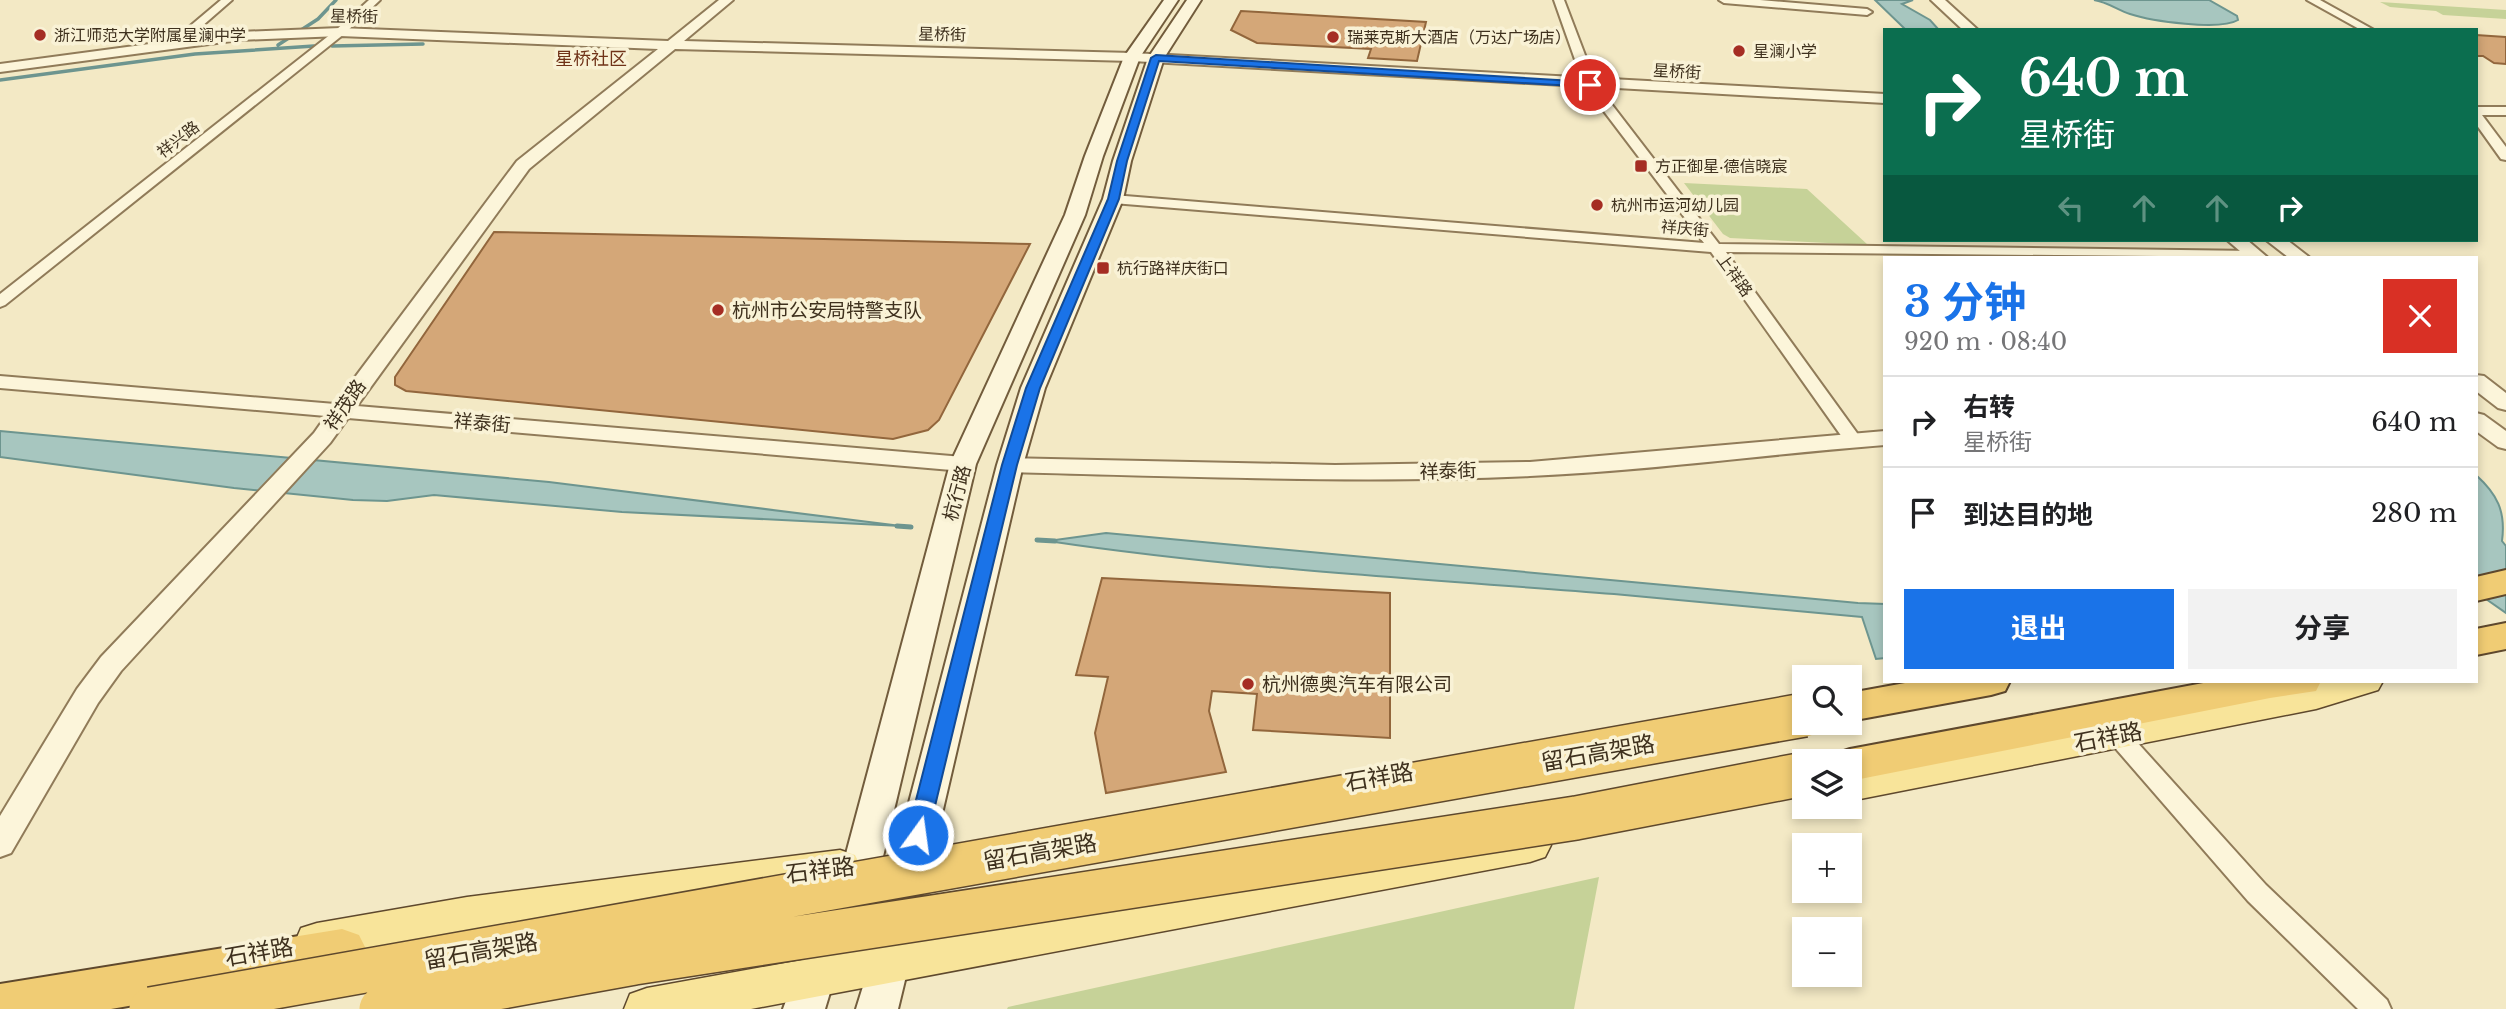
<!DOCTYPE html>
<html lang="zh">
<head>
<meta charset="utf-8">
<style>
  body { margin:0; font-family:"Libre Baskerville","Noto Sans SC",serif; background:#f2f2f2; color:#202124; height:100vh; display:flex; flex-direction:column; font-size:26px; white-space:nowrap }
  * { box-sizing:border-box; margin:0 }
  p { font-size:23px; color:#757577 }
  .icon { flex:none; width:38px; height:38px; fill:none; stroke:currentColor; stroke-width:2; stroke-linecap:round; stroke-linejoin:round }
  .map { position:relative; flex:1; overflow:hidden }
  .sheet { position:absolute; left:1883px; top:256px; width:595px; height:427px; display:flex; flex-direction:column; background:#fff; border-radius:0px; box-shadow:0 4px 10px #0003 }
  .sheet>* { flex:none }
  .top-card { position:absolute; left:1883px; top:28px; width:595px; height:214px; border-radius:0px; box-shadow:0 4px 10px #0003; background:#0b6e4f; color:#fff; overflow:hidden }
  .tools { position:absolute; left:1792px; top:665px; display:grid; gap:14px }
  .tools a { display:grid; place-items:center; width:70px; height:70px; border-radius:0px; background:#fff; box-shadow:0 4px 10px #0003; font-size:35px }
  .pin { position:absolute; display:grid; place-items:center; width:60px; height:60px; color:#fff; margin:-30px; border:4px solid #fff; border-radius:50%; box-shadow:0 2px 7px #0007 }
  .me { position:absolute; width:77px; margin:-38px; rotate:14deg; stroke-linejoin:round; filter:drop-shadow(0 0 5px #0008) }
  .turn { display:flex; align-items:center; gap:24px; height:147px; padding:0 21px; font-size:32px }
  .turn .icon { width:91px; height:91px; stroke-width:2.5 }
  .turn b { display:block; font-size:49px; line-height:60px }
  .lanes { display:flex; align-items:center; height:66px; padding:0 21px; background:#0003; justify-content:center; gap:35px; direction:ltr }
  .lanes .off { opacity:.35 }
  .round { display:grid; place-items:center; flex:none; width:74px; height:74px; border-radius:0px; background:#f2f2f2 }
  .headline { display:flex; align-items:center; justify-content:space-between; height:119px; padding:0 21px }
  h1 { font-size:42px; font-weight:700; line-height:52px; color:#1a73e8 }
  .primary-button { display:flex; gap:14px; margin-top:auto; padding:14px 21px }
  .primary-button a { flex:1; height:80px; border-radius:0px; background:#1a73e8; color:#fff; font-size:28px; font-weight:700; line-height:80px; text-align:center }
  .primary-button a+a { background:#f2f2f2; color:#202124 }
  ul { padding:0; list-style:none }
  li { display:flex; align-items:center; gap:21px; height:91px; padding:0 21px; border-top:2px solid #e0e0e0 }
  li div { flex:1 }
  li b { display:block; font-size:26px }
  li em { font-style:normal }
  .map>svg:first-child { display:block }
  .green { fill:#c6d298 }
  .water { fill:#a7c6bf; stroke:#6d958f; stroke-width:2 }
  .lines { fill:none; stroke-linecap:round; stroke-linejoin:round }
  .stream-far1 { stroke:#6d958f; stroke-width:3.5 }
  .stream { stroke:#6d958f; stroke-width:5 }
  .building { fill:#d4a778; stroke:#92663c; stroke-width:2 }
  .minor-casing { stroke:#907b59; stroke-width:4 }
  .tertiary-casing { stroke:#907b59; stroke-width:4 }
  .secondary-casing { stroke:#725c3c; stroke-width:4 }
  .primary-casing { stroke:#5e482d; stroke-width:3 }
  .trunk-casing { stroke:#5e482d; stroke-width:4 }
  .minor { fill:#fcf5da; fill-rule:evenodd }
  .tertiary { fill:#fcf5da; fill-rule:evenodd }
  .secondary { fill:#fcf5da; fill-rule:evenodd }
  .primary { fill:#f8e49a; fill-rule:evenodd }
  .trunk { fill:#f0cc74; fill-rule:evenodd }
  .trunk-bridge-casing { stroke:#5e482d; stroke-width:46; stroke-linecap:butt }
  .trunk-bridge { stroke:#f0cc74; stroke-width:43 }
  .route { fill:#1a73e8; stroke:#114b97; stroke-width:2 }
  .poi-dot { fill:#a52d23; stroke:#f9f2d6; stroke-width:2.5 }
  .labels { text-anchor:middle; dominant-baseline:central; stroke-width:7; stroke-linejoin:round; paint-order:stroke }
  .far-street-label { font-size:16px; fill:#3f311e; stroke:#f9f2d6 }
  .far-poi-label { font-size:16px; fill:#3f311e; stroke:#f9f2d6; text-anchor:start }
  .far-neighbourhood-label { font-size:18px; fill:#703319; stroke:#f9f2d6 }
  .poi-label { font-size:19px; fill:#3f311e; stroke:#f9f2d6; text-anchor:start }
  .street-label { font-size:19px; fill:#3f311e; stroke:#f9f2d6 }
  .near-street-label { font-size:23px; fill:#3f311e; stroke:#f9f2d6 }
</style>
</head>
<body>
<div class="map">
<svg width="2506" height="1009" viewBox="0 0 2506 1009">
  <rect width="100%" height="100%" fill="#f3e9c5"/>
  <path class="green" d="M2380,2L2506,10V19L2443,15L2436,11L2390,7Z
    M1684,183L1807,189L1868,245L1730,238L1723,234Z
    M1599,877L1574,1009H1007L1008,1007Z"/>
  <path class="water" d="M1875,0H1913L1902,4L1930,20L1939,30H1906Z
    M2094,0H2209L2237,16L2238,20C2220,31 2151,21 2130,14C2118,10 2107,2 2094,0Z
    M0,431L549,482L901,526L622,512L434,495L387,501L353,500L234,488L0,457Z
    M2476,475C2497,494 2506,511 2502,541L2506,546V613L2476,592Z
    M1106,533L1858,603L1885,604V658L1876,659L1862,617C1779,609 1696,601 1614,594C1425,579 1235,569 1048,541Z"/>
  <g class="lines">
    <path class="stream-far1" d="M278,45L318,19L336,0
      M332,46L423,44
      M0,80L195,54L314,46"/>
    <path class="stream" d="M897,526L911,527
      M1037,540L1055,541"/>
  </g>
  <path class="building" d="M1241,11L1426,22L1417,61L1368,58L1371,49L1257,43L1231,30Z
    M2476,35L2506,37V64L2494,63L2483,56H2476Z
    M494,232L741,237L1030,244L939,420L928,430L893,439L406,391L395,385V377Z
    M1102,578L1390,593V738L1253,730L1257,694L1212,691L1209,711L1226,772L1106,793L1095,733L1108,677L1076,675Z"/>
  <g class="lines">
    <g class="minor-casing">
      <path id="minor" d="M221,0H232L178,47H170V43Z
        M369,0H380L344,34L5,305L0,307V294L336,30Z
        M1554,0H1564L1596,84L1719,244L2255,251L2262,255L2261,257L1726,252L1862,440L1853,445L1847,444L1711,252L1113,203L1106,199L1113,195L1704,243L1584,85Z
        M1719,0H1760L1867,9L1872,12L1867,15L1724,3Z
        M2307,0H2320L2374,30H2361Z
        M2476,107H2506V115H2482L2506,147V160L2501,159L2476,124Z
        M2118,727L2126,730L2266,885L2387,1000L2391,1009H2358L2248,901L2110,742L2106,736L2110,730Z"/>
    </g>
    <g class="tertiary-casing">
      <path id="tertiary" d="M719,0H733L684,41L1132,53L1885,94V103L1132,61L675,49L529,169L357,406L963,457L971,459L975,464L971,469L963,471L348,418L330,443L121,671L98,703L11,853L0,857V816L77,689L101,657L314,433L326,416L0,388V376L335,404L517,161L658,49L340,36L239,40L0,72V64L239,32L340,28L668,41Z
        M1931,0H1945L1978,30H1963Z
        M2227,240H2247L2267,257H2247Z
        M2266,240H2287L2309,257H2288Z
        M2476,375L2484,376L2506,393V410L2498,408L2476,391Z
        M2476,413L2484,415L2506,431V449L2498,447L2476,431Z
        M1885,431V445C1767,454 1649,471 1530,476C1357,484 1183,476 1010,472L1002,470L998,465L1002,460L1010,458L1335,465L1530,462Z"/>
    </g>
    <g class="secondary-casing">
      <path id="secondary" d="M1164,0H1178L1140,57L1103,156L1085,215L976,464L881,865L835,976L825,1009H783L795,976L843,865L950,464L1065,215L1085,156L1124,57Z
        M1187,0H1201L1164,58L1131,161L1123,199L1045,388L1023,465L925,887L920,898L906,903L892,898L887,887L997,465L1021,388L1103,199L1113,161L1148,58Z
        M893,930L907,935L913,947L898,1009H856L879,935Z"/>
    </g>
    <g class="primary-casing">
      <path id="primary" d="M2322,681H2383L2378,690L2316,709L1850,801V771Z
        M1530,828L1545,833L1551,845L1545,857L1530,862L751,1009H624L630,994L647,988Z
        M840,850L855,855L861,867L855,879L840,884L467,933L317,961L301,956L295,942L301,928L317,923L467,897Z"/>
    </g>
    <g class="trunk-casing">
      <path id="trunk" d="M2506,570V594L2476,601V577Z
        M2506,623V649L2476,655V629Z
        M1916,681H2010L2005,691L1991,695L1850,721V693Z
        M2214,681H2321L2316,691L2270,698L1850,781V761H1831L1835,754L1850,749Z
        M342,929L359,935L366,949L359,963L342,969L111,1009H0V984Z"/>
    </g>
    <use href="#minor" class="minor"/>
    <use href="#tertiary" class="tertiary"/>
    <use href="#secondary" class="secondary"/>
    <use href="#primary" class="primary"/>
    <use href="#trunk" class="trunk"/>
    <g class="trunk-bridge-casing">
      <path id="trunk-bridge" d="M151,1009L1804,715
        M381,1009L634,963L1576,818L1804,774"/>
    </g>
    <use href="#trunk-bridge" class="trunk-bridge"/>
  </g>
  <path class="route" d="M1156,55L1590,82L1595,85L1590,87L1159,61L1127,161L1119,199L1040,388L1017,465L928,835L925,840L918,843L910,840L907,835L1002,465L1026,388L1108,199L1117,161L1151,58Z"/>
  <g class="poi-dot">
    <circle cx="40" cy="35" r="7"/>
    <circle cx="1333" cy="37" r="7"/>
    <circle cx="1739" cy="51" r="7"/>
    <rect x="1634" y="159" width="14" height="14" rx="3.5"/>
    <circle cx="1597" cy="205" r="7"/>
    <rect x="1096" y="261" width="14" height="14" rx="3.5"/>
    <circle cx="718" cy="310" r="7"/>
    <circle cx="1248" cy="684" r="7"/>
  </g>
  <g class="labels">
    <g class="far-street-label">
      <text transform="translate(354 16) rotate(1)">星桥街</text>
      <text transform="translate(942 34) rotate(1)">星桥街</text>
      <text transform="translate(1677 71) rotate(3)">星桥街</text>
      <text transform="translate(178 139) rotate(-38)">祥兴路</text>
      <text transform="translate(1685 228) rotate(5)">祥庆街</text>
      <text transform="translate(1735 275) rotate(54)">上祥路</text>
    </g>
    <g class="far-poi-label">
      <text x="54" y="35">浙江师范大学附属星澜中学</text>
      <text x="1347" y="37">瑞莱克斯大酒店（万达广场店）</text>
      <text x="1753" y="51">星澜小学</text>
      <text x="1655" y="166">方正御星·德信晓宸</text>
      <text x="1611" y="205">杭州市运河幼儿园</text>
      <text x="1117" y="268">杭行路祥庆街口</text>
    </g>
    <g class="far-neighbourhood-label">
      <text x="591" y="59">星桥社区</text>
    </g>
    <g class="poi-label">
      <text x="732" y="310">杭州市公安局特警支队</text>
      <text x="1262" y="684">杭州德奥汽车有限公司</text>
    </g>
    <g class="street-label">
      <text transform="translate(345 405) rotate(-55)">祥茂路</text>
      <text transform="translate(482 423) rotate(5)">祥泰街</text>
      <text transform="translate(1448 471) rotate(-2)">祥泰街</text>
      <text transform="translate(957 493) rotate(-75)">杭行路</text>
    </g>
    <g class="near-street-label">
      <text transform="translate(2108 737) rotate(-11)">石祥路</text>
      <text transform="translate(1598 753) rotate(-10)">留石高架路</text>
      <text transform="translate(1379 777) rotate(-10)">石祥路</text>
      <text transform="translate(1040 852) rotate(-10)">留石高架路</text>
      <text transform="translate(820 870) rotate(-7)">石祥路</text>
      <text transform="translate(481 951) rotate(-10)">留石高架路</text>
      <text transform="translate(259 952) rotate(-10)">石祥路</text>
    </g>
  </g>
</svg>
<div class="tools">
<a><svg class="icon" aria-label="search" viewBox="0 0 24 24"><circle cx="10" cy="10" r="6"/><path d="M15 15l6 6"/></svg></a>
<a><svg class="icon" aria-label="layers" viewBox="0 0 24 24"><path d="M12 4l9 5-9 5-9-5zM3 14l9 5 9-5"/></svg></a>
<a>+</a>
<a>−</a>
</div>
<div class="pin" style="left:1590px;top:85px;background:#d93025"><svg class="icon" aria-label="arrive" viewBox="0 0 24 24"><path d="M6 21V4h12l-3 4 3 4H6"/></svg></div>
<svg class="me" style="left:918px;top:835px" viewBox="-20 -20 40 40"><circle r="17" fill="#1a73e8" stroke="#fff" stroke-width="3"/><path d="M0-11L8 9 0 5-8 9z" fill="#fff"/></svg>
<div class="top-card">
<div class="turn"><svg class="icon" aria-label="right" viewBox="0 0 24 24"><path d="M7 20v-9h11M14 6l5 5-5 5"/></svg><div><b>640 m</b>星桥街</div></div>
<div class="lanes"><svg class="icon off" aria-label="left" viewBox="0 0 24 24"><path d="M17 20v-9H6M10 6l-5 5 5 5"/></svg><svg class="icon off" aria-label="ahead" viewBox="0 0 24 24"><path d="M12 20V5M6 11l6-6 6 6"/></svg><svg class="icon off" aria-label="ahead" viewBox="0 0 24 24"><path d="M12 20V5M6 11l6-6 6 6"/></svg><svg class="icon" aria-label="right" viewBox="0 0 24 24"><path d="M7 20v-9h11M14 6l5 5-5 5"/></svg></div>
</div>
<section class="sheet">
<div class="headline"><div><h1>3 分钟</h1><p>920 m · 08:40</p></div><a class="round" style="background:#d93025;color:#fff"><svg class="icon" aria-label="close" viewBox="0 0 24 24"><path d="M6 6l12 12M18 6L6 18"/></svg></a></div>
<ul>
<li><svg class="icon" aria-label="right" viewBox="0 0 24 24"><path d="M7 20v-9h11M14 6l5 5-5 5"/></svg><div><b>右转</b><p>星桥街</p></div><em>640 m</em></li>
<li><svg class="icon" aria-label="arrive" viewBox="0 0 24 24"><path d="M6 21V4h12l-3 4 3 4H6"/></svg><div><b>到达目的地</b></div><em>280 m</em></li>
</ul>
<div class="primary-button"><a>退出</a><a>分享</a></div>
</section>
</div>
</body>
</html>
